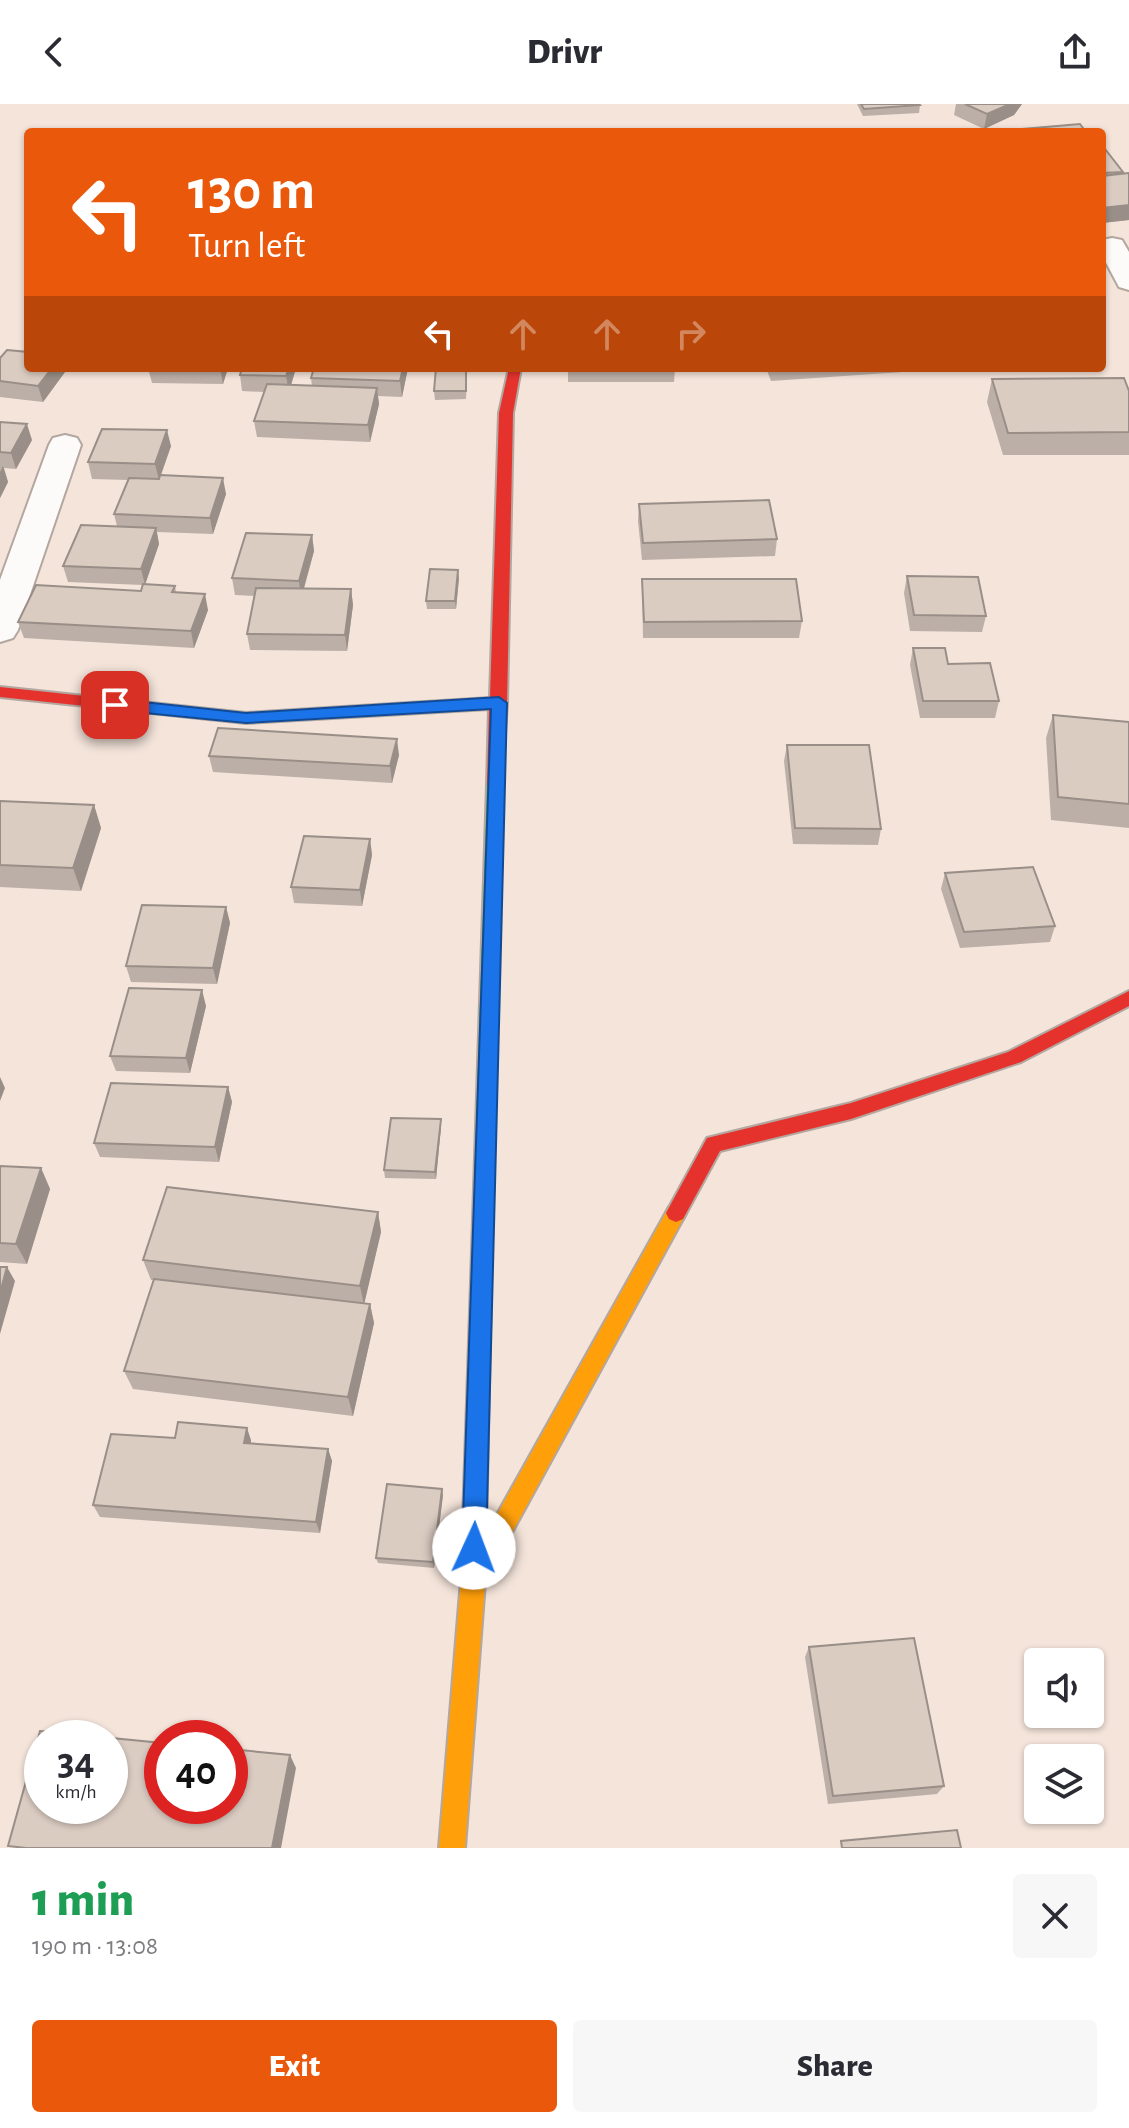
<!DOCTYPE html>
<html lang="en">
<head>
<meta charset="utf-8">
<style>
  body { margin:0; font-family:"Alegreya Sans",sans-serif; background:#f7f7f7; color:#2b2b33; height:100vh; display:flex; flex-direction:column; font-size:30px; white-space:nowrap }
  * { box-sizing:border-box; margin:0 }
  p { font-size:26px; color:#7c7c81 }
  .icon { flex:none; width:44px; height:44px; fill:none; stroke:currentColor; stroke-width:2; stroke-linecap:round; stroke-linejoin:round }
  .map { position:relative; height:1744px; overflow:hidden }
  .details { display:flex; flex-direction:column; background:#fff; flex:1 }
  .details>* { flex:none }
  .hud { position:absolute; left:24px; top:24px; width:1082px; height:244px; border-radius:8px; box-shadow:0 2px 6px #0004; background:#ea580c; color:#fff; overflow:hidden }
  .buttons { position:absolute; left:1024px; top:1544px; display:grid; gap:16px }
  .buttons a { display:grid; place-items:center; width:80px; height:80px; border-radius:8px; background:#fff; box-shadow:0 2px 6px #0004; font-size:40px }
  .speed { position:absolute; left:24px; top:1616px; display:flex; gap:16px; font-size:40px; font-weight:700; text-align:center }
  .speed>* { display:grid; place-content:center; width:104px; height:104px; border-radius:50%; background:#fff; box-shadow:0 2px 6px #0004; line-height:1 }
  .speed small { font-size:20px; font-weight:400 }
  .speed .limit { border:12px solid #d22; background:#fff; color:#111 }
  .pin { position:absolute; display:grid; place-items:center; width:68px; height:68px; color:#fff; margin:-34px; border-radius:16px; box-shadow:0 4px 12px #0006 }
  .me { position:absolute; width:88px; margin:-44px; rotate:2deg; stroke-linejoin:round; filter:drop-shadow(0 0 6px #0008) }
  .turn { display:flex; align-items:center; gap:28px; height:168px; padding:0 32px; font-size:36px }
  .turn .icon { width:104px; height:104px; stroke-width:2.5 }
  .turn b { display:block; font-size:56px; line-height:68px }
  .lanes { display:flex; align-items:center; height:76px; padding:0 32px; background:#0003; justify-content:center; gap:40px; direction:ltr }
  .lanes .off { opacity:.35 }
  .round { display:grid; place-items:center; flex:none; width:84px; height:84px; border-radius:8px; background:#f7f7f7 }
  .overview { display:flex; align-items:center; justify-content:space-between; height:136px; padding:0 32px }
  h1 { font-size:48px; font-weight:800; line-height:60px; color:#1e9e55 }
  .cta { display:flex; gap:16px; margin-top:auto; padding:16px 32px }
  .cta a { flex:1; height:92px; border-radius:8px; background:#ea580c; color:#fff; font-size:32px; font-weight:800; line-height:92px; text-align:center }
  .cta a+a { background:#f7f7f7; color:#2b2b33 }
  header { display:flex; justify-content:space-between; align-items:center; height:104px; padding:0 32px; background:#fff; font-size:36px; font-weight:800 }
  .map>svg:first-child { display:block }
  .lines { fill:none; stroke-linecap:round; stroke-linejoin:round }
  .street-casing { stroke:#b3a7a0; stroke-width:4 }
  .fast-casing { stroke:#b3a7a0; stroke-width:4 }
  .slow-casing { stroke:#b3a7a0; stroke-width:4 }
  .jam-casing { stroke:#b3a7a0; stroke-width:4 }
  .street { fill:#fdfbf9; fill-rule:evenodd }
  .fast { fill:#30b455; fill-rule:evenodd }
  .slow { fill:#ff9f0a; fill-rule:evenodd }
  .jam { fill:#e5322d; fill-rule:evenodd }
  .wall { fill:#bcafa7 }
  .shaded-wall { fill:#998f88 }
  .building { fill:#dbccc2; stroke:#998f88; stroke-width:2; fill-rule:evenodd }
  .route { fill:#1a73e8; stroke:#114b97; stroke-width:2 }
</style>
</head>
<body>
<header><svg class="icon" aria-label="back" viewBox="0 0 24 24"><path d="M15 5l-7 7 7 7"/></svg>Drivr<svg class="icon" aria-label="share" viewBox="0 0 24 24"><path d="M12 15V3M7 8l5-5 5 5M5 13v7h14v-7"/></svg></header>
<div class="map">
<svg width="1129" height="1744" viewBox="0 0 1129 1744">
  <rect width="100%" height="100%" fill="#f4e4da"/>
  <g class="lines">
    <g class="street-casing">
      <path id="street" d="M1112,134L1122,136L1129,148V186L1119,183L1102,151V136Z
        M65,331L77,334L81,341L18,526L13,534L0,538V476L49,341L53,334Z"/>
    </g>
    <g class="fast-casing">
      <path id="fast" d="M495,675L503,681L491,1178L488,1185L481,1187L474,1185L471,1178L487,681Z"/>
    </g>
    <g class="slow-casing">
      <path id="slow" d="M676,1100L683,1103L686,1109L683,1115L485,1478L465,1744H439L461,1476L471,1178L474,1171L481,1169L488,1171L491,1178L486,1430L669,1103Z"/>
    </g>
    <g class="jam-casing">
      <path id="jam" d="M509,264H521L513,309L507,599L501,685L495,687L487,681L489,605L246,619L0,593V583L246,609L490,594L499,309Z
        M1129,887V902L1021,958L851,1015L720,1047L683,1115L676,1118L669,1115L666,1109L707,1034L851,999L1008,948Z"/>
    </g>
    <use href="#street" class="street"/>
    <use href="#fast" class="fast"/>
    <use href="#slow" class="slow"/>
    <use href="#jam" class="jam"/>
  </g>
  <path class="wall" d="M857,0H919L920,1L919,9L863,12Z
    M956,0H1022L1014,11L984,25L954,11Z
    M1102,45L1123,68V70L1129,69V116L1102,119Z
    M0,254L28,264H64L65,268L43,298L0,293Z
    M148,264H228L223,280L152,279Z
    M296,264L291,281L312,282L311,274L314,264H408L402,293L378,292L379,300L370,338L257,333L254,317L264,288L242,287L240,271Z
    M568,264H675L674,278H568Z
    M766,264H961L771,277Z
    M467,271L466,295L435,296L434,287Z
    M992,275L1129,287V351H1003L987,298Z
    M0,318L32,336L16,365L4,364L8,378L0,394Z
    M171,342L161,371L226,390L213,430L157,428L159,440L145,480L175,482L176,488L208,506L194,544L24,534L18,518L141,487L143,481L68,478L63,462L117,422L114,410L128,376L92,375L88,358Z
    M639,400L777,435L775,452L642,456L638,417Z
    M312,431L314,447L304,485H351L353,501L347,547L250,546L247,530L255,492L235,491L232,474Z
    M907,472L986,512L982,528L910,527L904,489Z
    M459,474L456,505H427L426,497Z
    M642,475L802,517L799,534H643Z
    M913,544L999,597L995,614H920L910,561Z
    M1053,611L1129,618V724L1051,716L1046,634Z
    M787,641L881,725L878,741L793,740L784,657Z
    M399,651L392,679L213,668L209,652Z
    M0,697L94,701L101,724L81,787L0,783Z
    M370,735L372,751L362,802L294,799L291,783Z
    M945,769L1055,822L1050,838L960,844L941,785Z
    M226,803L230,819L217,880L131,878L126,862Z
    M206,902L190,969L116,967L110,952Z
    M228,983L232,998L219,1058L100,1053L94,1039Z
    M441,1023L436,1075L385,1074L384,1066Z
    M0,1062L41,1064L50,1085L27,1160L0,1158Z
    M378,1108L381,1128L364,1199L370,1200L374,1219L353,1312L133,1285L124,1267L154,1176H151L143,1156Z
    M175,1334L251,1336V1339L328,1345L332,1357L320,1429L100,1413L93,1401Z
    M443,1391L434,1464L378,1459L376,1454Z
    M809,1543L944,1682L937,1690L828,1700L805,1553Z"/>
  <path class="shaded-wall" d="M1010,0H1022L1014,11L984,25L987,10Z
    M1129,101V116L1102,119V104Z
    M52,264H64L65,268L43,298L38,282Z
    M220,264H228L223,280Z
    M289,264H296L289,288L286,272Z
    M403,264H408L402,293L400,277Z
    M377,284L379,300L370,338L368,321Z
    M27,320L32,336L16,365L11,349Z
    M167,326L171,342L159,376L155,360Z
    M3,362L8,378L0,394V368Z
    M223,374L226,390L213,430L210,414Z
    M156,424L159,440L145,481L141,465Z
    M312,431L314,447L301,494L299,477Z
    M458,466L459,474L456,505L455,497Z
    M351,485L353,501L347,547L345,531Z
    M205,490L208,506L194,544L191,527Z
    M397,635L399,651L392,679L390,662Z
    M94,701L101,724L81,787L73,764Z
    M370,735L372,751L362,802L360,786Z
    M226,803L230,819L217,880L213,864Z
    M202,886L206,902L190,969L186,954Z
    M0,973L5,984L0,997Z
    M228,983L232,998L219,1058L215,1043Z
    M441,1015V1023L436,1075L435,1068Z
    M41,1064L50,1085L27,1160L16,1140Z
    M378,1108L381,1128L364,1201L360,1182Z
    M7,1163L15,1177L0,1230V1189Z
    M370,1200L374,1219L353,1312L348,1293Z
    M247,1324L251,1336L249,1351L244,1339Z
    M328,1345L332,1357L320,1429L316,1418Z
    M442,1385L443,1391L434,1464L433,1458Z
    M290,1651L296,1664L281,1744H272Z"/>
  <path class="building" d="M861,0H919L920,1L864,5Z
    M965,0H1010L987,10Z
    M1080,20L1086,28H986Z
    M1102,45H1105L1123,68L1102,69Z
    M1129,69V101L1102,104V72Z
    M7,246L28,248V264H52L38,282L0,277V254Z
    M242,264H289L286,272L240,271Z
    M314,264H403L400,277L311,274Z
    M436,264H466V287H434Z
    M1124,274L1129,287V328L1008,329L992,275Z
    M267,280L377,284L368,321L254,317Z
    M0,318L27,320L11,349L0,348Z
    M102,325L167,326L155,360L88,358Z
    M160,371L223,374L210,414L114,410L129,374L159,375Z
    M769,396L777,435L643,439L639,400Z
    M81,421L156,424L141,465L63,462Z
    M246,429L312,431L299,477L232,474Z
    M430,465L458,466L455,497H426Z
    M907,472L978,473L986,512L914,511Z
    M642,475H796L802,517L644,518Z
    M143,480L175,482L172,488L205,490L191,527L18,518L36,481L141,487Z
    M256,484L351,485L345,531L247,530Z
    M913,544H945L948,560L990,559L999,597H923Z
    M1053,611L1129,618V700L1058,693Z
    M218,624L397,635L390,662L209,652Z
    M787,641H869L881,725L795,724Z
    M0,697L94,701L73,764L0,761Z
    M304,732L370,735L360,786L291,783Z
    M1033,763L1055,822L964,828L945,769Z
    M142,801L226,803L213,864L126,862Z
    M129,884L202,886L186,954L110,952Z
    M111,979L228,983L215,1043L94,1039Z
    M391,1014L441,1015L435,1068L384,1066Z
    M0,1062L41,1064L16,1140L0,1139Z
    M167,1083L378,1108L360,1182L143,1156Z
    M0,1163H7L0,1189Z
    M154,1175L370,1200L348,1293L124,1267Z
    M178,1318L247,1324L244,1339L328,1345L316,1418L93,1401L111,1330L175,1334Z
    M387,1380L442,1385L433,1458L376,1454Z
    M914,1534L944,1682L833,1692L809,1543Z
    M40,1627L162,1639V1702H230V1645L290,1651L272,1744H26L8,1742ZM42,1634H110V1702H42Z
    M957,1726L961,1744H842L841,1737Z"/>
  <path class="route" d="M499,593L507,599L486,1444L482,1453L474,1456L466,1453L462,1444L491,605L246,619L115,606L107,601L115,595L246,609Z"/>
</svg>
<div class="buttons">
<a><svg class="icon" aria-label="sound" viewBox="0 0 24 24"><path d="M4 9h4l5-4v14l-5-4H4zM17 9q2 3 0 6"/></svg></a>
<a><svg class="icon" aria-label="layers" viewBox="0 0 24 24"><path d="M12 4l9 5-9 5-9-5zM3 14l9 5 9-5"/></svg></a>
</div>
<div class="speed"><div>34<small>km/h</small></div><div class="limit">40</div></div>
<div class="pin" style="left:115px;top:601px;background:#d93025"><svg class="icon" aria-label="arrive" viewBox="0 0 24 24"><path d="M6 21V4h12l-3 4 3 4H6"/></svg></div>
<svg class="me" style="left:474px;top:1444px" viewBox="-20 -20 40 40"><circle r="19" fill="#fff"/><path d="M0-13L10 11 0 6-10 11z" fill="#1a73e8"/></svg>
<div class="hud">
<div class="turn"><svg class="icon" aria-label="left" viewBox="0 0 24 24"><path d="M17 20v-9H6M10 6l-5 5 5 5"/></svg><div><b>130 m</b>Turn left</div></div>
<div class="lanes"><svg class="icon" aria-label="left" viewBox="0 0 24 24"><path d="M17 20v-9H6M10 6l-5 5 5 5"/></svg><svg class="icon off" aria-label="ahead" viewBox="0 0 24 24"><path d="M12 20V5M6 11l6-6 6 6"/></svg><svg class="icon off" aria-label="ahead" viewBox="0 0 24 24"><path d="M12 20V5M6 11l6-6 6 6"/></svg><svg class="icon off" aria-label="right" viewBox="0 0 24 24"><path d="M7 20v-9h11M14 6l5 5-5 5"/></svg></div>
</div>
</div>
<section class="details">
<div class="overview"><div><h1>1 min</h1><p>190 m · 13:08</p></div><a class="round"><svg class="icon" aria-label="close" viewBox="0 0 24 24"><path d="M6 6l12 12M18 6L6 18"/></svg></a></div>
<div class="cta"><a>Exit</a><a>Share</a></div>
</section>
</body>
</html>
